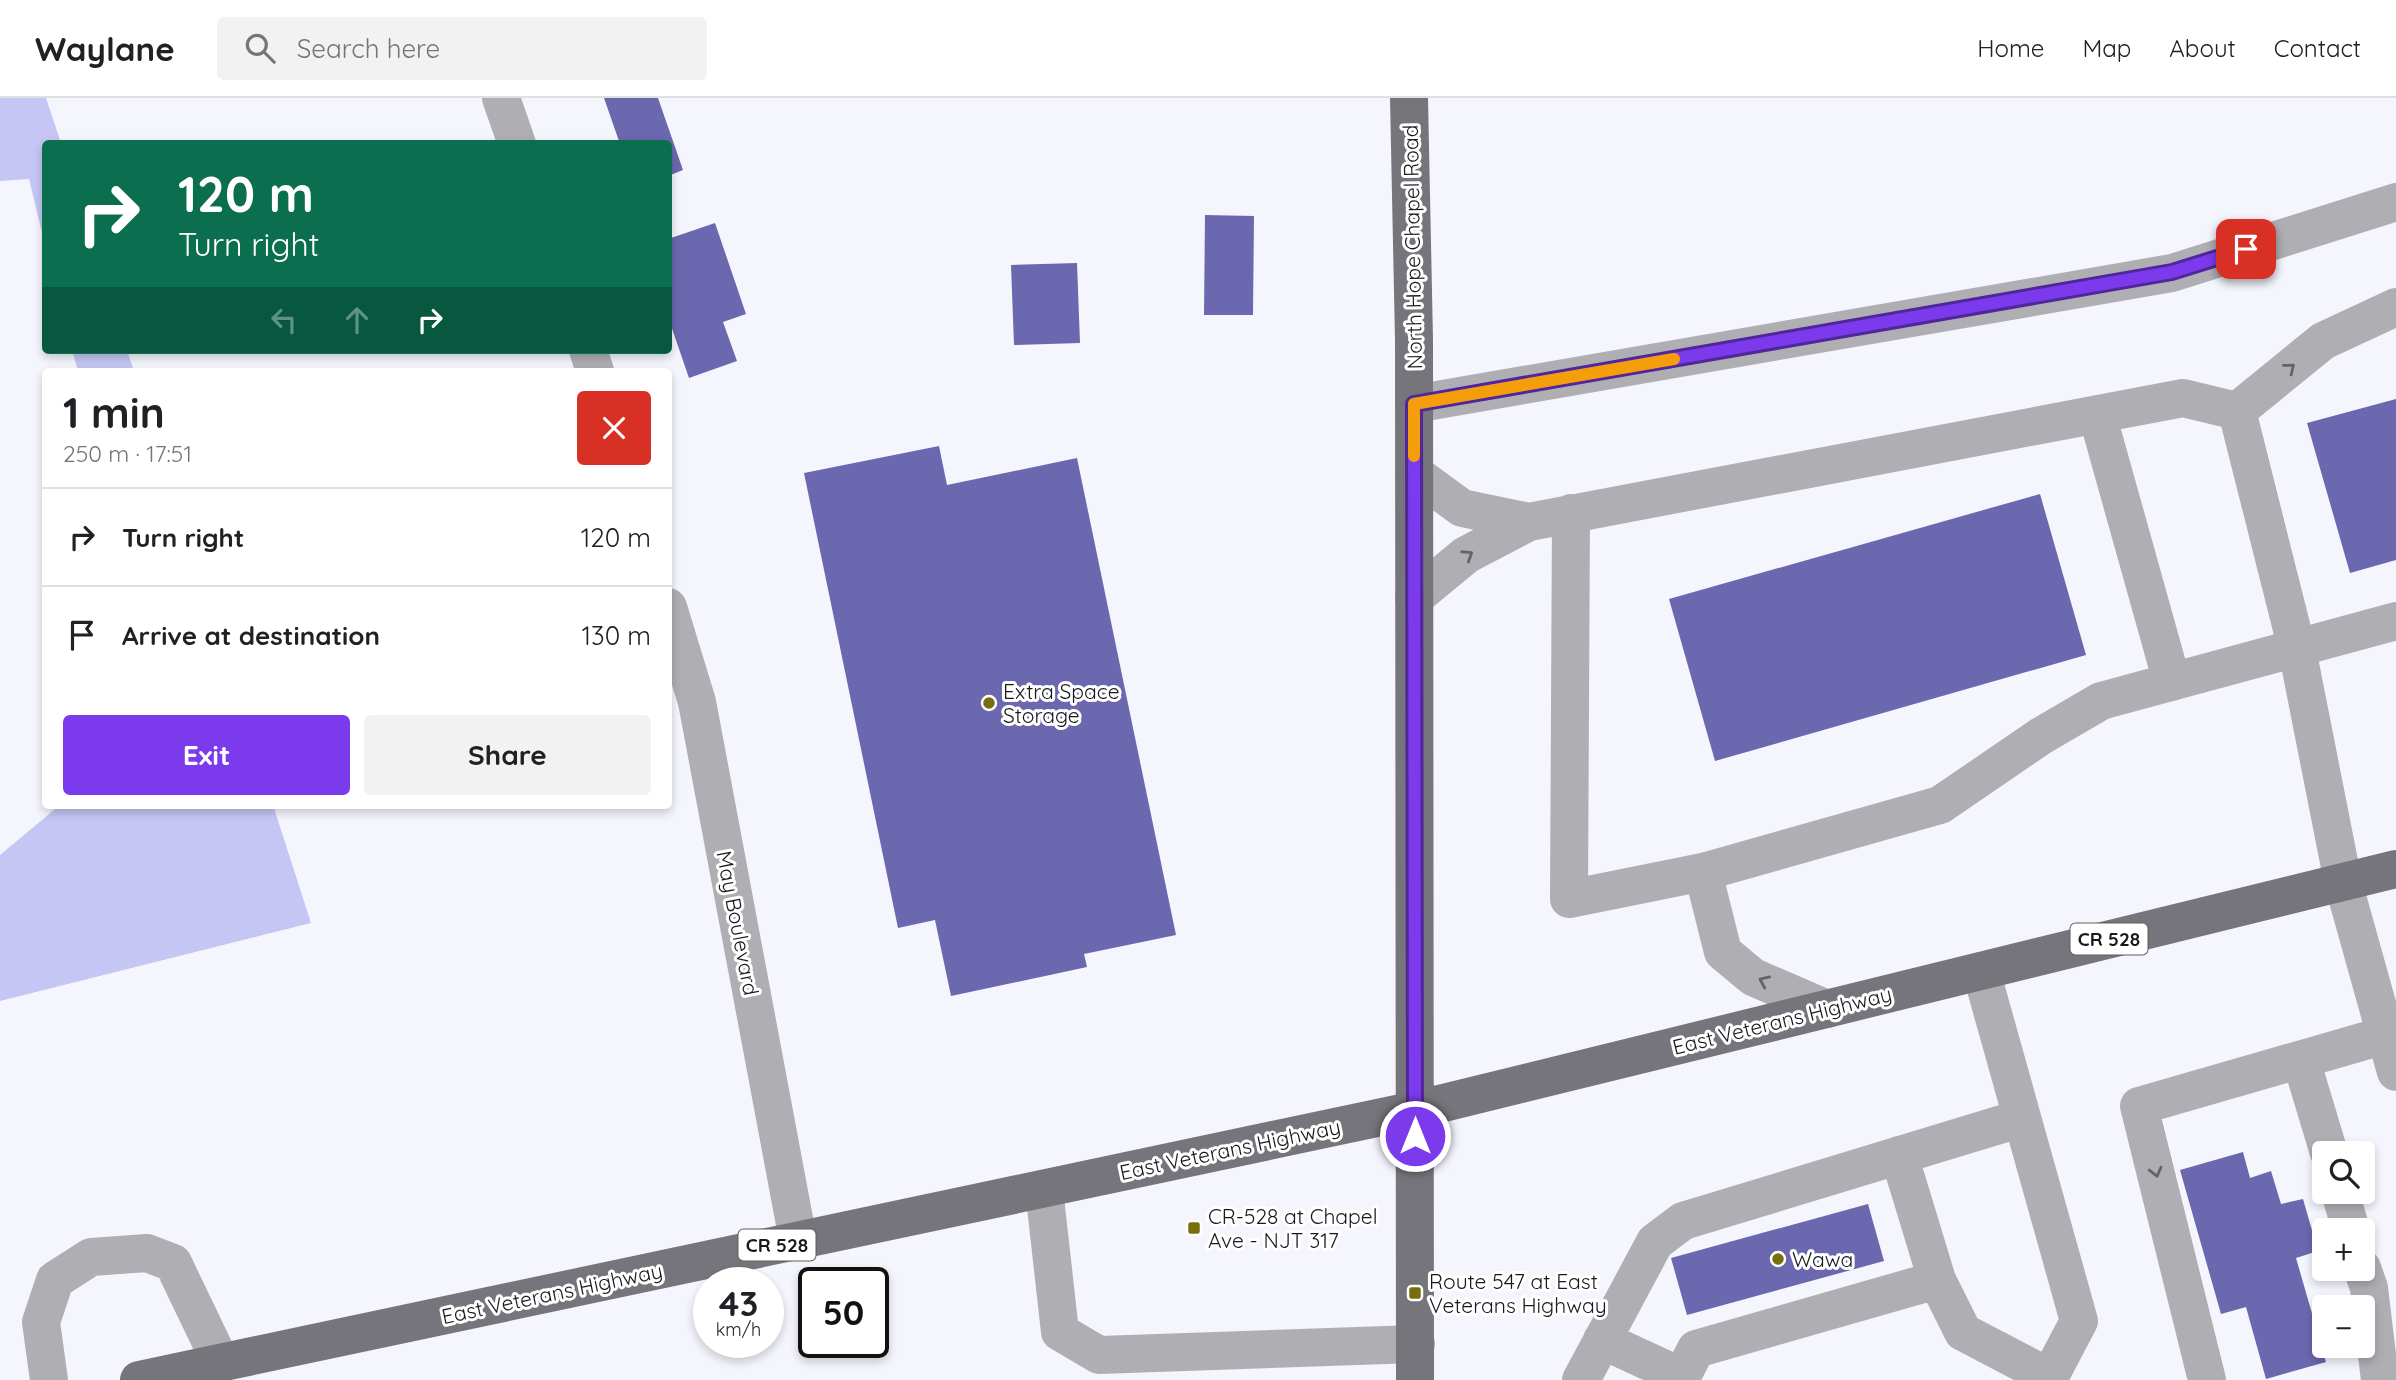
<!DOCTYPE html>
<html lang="en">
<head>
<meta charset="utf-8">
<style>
  body { margin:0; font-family:Quicksand,sans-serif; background:#f2f2f2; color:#202124; height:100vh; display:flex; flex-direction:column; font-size:26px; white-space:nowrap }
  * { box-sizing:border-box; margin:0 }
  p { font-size:23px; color:#757577 }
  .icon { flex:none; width:38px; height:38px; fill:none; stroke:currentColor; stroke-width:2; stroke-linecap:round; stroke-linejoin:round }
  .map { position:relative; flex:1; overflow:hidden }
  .sheet { position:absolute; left:42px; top:270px; width:630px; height:441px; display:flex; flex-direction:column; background:#fff; border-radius:7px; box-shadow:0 4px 10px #0003 }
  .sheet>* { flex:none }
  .guide { position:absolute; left:42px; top:42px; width:630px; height:214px; border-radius:7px; box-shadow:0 4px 10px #0003; background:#0b6e4f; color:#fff; overflow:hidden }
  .tools { position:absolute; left:2312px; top:1043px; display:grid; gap:14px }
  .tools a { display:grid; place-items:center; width:63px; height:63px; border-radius:7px; background:#fff; box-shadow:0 4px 10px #0003; font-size:35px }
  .speed { position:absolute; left:693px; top:1169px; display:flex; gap:14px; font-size:35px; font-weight:700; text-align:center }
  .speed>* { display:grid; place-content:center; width:91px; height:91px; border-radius:50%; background:#fff; box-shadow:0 4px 10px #0003; line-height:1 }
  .speed small { font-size:18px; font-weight:400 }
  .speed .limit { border:4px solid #111; border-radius:10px; background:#fff; color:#111 }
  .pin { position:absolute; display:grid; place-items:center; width:60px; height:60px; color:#fff; margin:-30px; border-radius:14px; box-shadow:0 4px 10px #0006 }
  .me { position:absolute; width:77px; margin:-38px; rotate:0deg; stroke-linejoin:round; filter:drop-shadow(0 0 5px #0008) }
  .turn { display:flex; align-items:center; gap:24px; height:147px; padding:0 21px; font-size:32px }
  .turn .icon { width:91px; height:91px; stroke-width:2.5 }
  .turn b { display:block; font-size:49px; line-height:60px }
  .lanes { display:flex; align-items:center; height:66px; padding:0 21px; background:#0003; justify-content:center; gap:35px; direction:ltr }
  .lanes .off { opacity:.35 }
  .round { display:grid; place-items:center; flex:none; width:74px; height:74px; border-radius:7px; background:#f2f2f2 }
  .head { display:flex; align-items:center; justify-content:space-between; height:119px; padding:0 21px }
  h1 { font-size:42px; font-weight:700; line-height:52px }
  .cta { display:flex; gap:14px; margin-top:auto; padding:14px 21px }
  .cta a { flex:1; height:80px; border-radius:7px; background:#7c3aed; color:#fff; font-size:28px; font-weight:700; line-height:80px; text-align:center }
  .cta a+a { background:#f2f2f2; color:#202124 }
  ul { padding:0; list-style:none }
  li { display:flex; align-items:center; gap:21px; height:98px; padding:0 21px; border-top:2px solid #e0e0e0 }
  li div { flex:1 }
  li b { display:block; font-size:26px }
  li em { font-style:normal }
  header { display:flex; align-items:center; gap:42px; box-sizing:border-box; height:98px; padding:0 35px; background:#fff; border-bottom:2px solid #e0e0e0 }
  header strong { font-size:33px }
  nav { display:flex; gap:38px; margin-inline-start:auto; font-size:24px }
  .search { width:490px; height:63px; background:#f2f2f2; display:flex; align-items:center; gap:18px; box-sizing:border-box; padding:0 24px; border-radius:7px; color:#757577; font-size:26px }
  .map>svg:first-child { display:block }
  .green { fill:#c5c6f3 }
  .building { fill:#6b68af }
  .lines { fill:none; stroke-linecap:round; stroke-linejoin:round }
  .minor { stroke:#afafb3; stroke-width:38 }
  .major { stroke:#75757b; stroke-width:38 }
  .oneway { stroke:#646467 }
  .route-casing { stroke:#51269a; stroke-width:18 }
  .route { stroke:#7c3aed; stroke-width:12 }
  .slow { stroke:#f59e0b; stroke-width:12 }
  .poi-dot { fill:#776f0e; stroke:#fff; stroke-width:2.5 }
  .labels { text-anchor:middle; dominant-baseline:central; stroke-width:6; stroke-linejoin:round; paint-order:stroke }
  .shield { fill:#fff; stroke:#5d5e5f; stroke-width:2 }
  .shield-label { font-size:19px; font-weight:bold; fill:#18191b }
  .street-label { font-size:21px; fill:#18191b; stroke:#fff }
  .poi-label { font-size:21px; fill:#18191b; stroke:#fff; text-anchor:start }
</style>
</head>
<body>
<header>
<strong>Waylane</strong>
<div class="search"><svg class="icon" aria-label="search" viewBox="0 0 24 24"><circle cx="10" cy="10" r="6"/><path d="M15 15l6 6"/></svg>Search here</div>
<nav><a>Home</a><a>Map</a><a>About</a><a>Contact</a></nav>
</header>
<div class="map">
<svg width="2396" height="1282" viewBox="0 0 2396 1282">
  <rect width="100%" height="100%" fill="#f5f5fd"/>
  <path class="green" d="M0,0H46L61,45L46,46L45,147L29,81L0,83Z
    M72,252H127L134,273H78Z
    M60,707H273L311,825L0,903V757Z"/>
  <path class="building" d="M604,0H658L683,72L668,78V46H620Z
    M1205,117L1254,118L1253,217H1204Z
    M715,125L746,216L723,224L737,263L689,280L668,219V141Z
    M1077,165L1080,245L1014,247L1011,167Z
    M2396,301V462L2350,475L2307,325Z
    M939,348L947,387L1077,360L1176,837L1084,856L1087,869L951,898L935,822L898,830L804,375Z
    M2040,396L2086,557L1715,663L1669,501Z
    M2243,1054L2250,1080L2271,1073L2281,1106L2303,1101L2318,1153L2296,1160L2326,1264L2266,1281L2246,1209L2221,1216L2180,1072Z
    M1868,1106L1884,1163L1687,1217L1671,1160Z"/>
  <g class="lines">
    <path class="minor" d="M501,0L517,46
      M588,252L595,273
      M1414,306L2172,175L2396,104
      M2237,313L2297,551L2343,784L2396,974
      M2237,313L2323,243L2396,209
      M2097,316L2172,584
      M1414,375L1462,410L1529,424
      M1571,415L1569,801L1703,774L1940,707L2041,638L2101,603L2396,523
      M1414,500L1466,457L1529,424L2183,300L2237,313
      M668,509L697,604L798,1142
      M1703,774L1723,854L1753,879L1827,911
      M1981,873L2079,1223L2048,1282
      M2301,962L2329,1055
      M1044,1091L1060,1234L1099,1257L1416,1246
      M2340,1094L2351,1132
      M2362,1170L2369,1190L2380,1282
      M1937,1182L1963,1234L2049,1279
      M1602,1242L1682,1279
      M49,1282L41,1224L55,1182L91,1159L147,1155L173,1165L221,1265
      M1581,1282L1655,1144L1683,1123L2022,1020
      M1680,1282L1696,1251L1937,1182L1899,1057
      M2207,1282L2139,1008L2396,934"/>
    <path class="major" d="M1409,0L1414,242L1415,1282
      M139,1282L1415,1012L2396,771"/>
  </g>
  <defs><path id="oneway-chevron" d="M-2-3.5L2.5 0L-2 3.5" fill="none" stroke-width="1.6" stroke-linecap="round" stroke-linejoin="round" transform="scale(1.75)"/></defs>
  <g class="oneway">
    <use href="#oneway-chevron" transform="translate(2290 270) rotate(-39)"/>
    <use href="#oneway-chevron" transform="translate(1468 457) rotate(-33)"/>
    <use href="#oneway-chevron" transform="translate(1764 883) rotate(-156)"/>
    <use href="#oneway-chevron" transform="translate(2156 1074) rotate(76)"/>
  </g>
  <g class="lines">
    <g class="route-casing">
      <path id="route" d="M1415,1038L1414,306L2172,174L2246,151"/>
    </g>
    <use href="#route" class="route"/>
    <path class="slow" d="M1414,358V306L1674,261"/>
  </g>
  <g class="poi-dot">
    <circle cx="989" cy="605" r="7"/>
    <rect x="1187" y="1123" width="14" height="14" rx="3.5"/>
    <circle cx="1778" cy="1161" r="7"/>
    <rect x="1408" y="1188" width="14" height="14" rx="3.5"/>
  </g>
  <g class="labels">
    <g class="shield">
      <rect x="2070.5" y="825.5" width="77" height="31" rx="5"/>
      <rect x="738.5" y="1131.5" width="77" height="31" rx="5"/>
    </g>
    <g class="shield-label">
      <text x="2109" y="841">CR 528</text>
      <text x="777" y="1147">CR 528</text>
    </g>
    <g class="street-label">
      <text transform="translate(1412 149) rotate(-91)">North Hope Chapel Road</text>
      <text transform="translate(738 825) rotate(79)">May Boulevard</text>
      <text transform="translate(1782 922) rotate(-14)">East Veterans Highway</text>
      <text transform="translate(1230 1051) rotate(-12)">East Veterans Highway</text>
      <text transform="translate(552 1195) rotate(-12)">East Veterans Highway</text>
    </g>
    <g class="poi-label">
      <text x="1003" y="593">Extra Space<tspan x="1003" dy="24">Storage</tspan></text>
      <text x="1208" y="1118">CR-528 at Chapel<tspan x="1208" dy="24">Ave - NJT 317</tspan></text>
      <text x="1792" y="1161">Wawa</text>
      <text x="1429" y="1183">Route 547 at East<tspan x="1429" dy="24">Veterans Highway</tspan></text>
    </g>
  </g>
</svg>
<div class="tools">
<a><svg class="icon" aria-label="search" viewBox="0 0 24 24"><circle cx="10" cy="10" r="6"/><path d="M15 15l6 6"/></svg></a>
<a>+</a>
<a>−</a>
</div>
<div class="speed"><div>43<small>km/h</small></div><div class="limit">50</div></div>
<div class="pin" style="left:2246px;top:151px;background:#d93025"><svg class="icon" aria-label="arrive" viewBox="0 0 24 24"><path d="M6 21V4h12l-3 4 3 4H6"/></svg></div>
<svg class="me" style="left:1415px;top:1038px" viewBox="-20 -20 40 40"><circle r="17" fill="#7c3aed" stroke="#fff" stroke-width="3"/><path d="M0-11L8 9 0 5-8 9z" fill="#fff"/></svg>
<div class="guide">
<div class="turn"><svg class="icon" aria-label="right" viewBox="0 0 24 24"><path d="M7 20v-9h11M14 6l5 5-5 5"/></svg><div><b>120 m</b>Turn right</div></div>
<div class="lanes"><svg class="icon off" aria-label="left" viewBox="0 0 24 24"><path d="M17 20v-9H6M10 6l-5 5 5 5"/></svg><svg class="icon off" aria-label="ahead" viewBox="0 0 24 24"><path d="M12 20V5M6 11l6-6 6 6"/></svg><svg class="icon" aria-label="right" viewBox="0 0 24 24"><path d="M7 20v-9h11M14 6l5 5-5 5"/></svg></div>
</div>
<section class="sheet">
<div class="head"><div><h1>1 min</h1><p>250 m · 17:51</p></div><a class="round" style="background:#d93025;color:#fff"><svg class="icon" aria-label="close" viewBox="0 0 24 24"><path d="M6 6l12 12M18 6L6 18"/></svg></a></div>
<ul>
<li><svg class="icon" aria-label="right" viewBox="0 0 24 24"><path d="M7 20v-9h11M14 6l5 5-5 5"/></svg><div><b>Turn right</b></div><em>120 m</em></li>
<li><svg class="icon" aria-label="arrive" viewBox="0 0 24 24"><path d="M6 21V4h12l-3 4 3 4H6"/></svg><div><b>Arrive at destination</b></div><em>130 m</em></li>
</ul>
<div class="cta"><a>Exit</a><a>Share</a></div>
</section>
</div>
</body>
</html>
